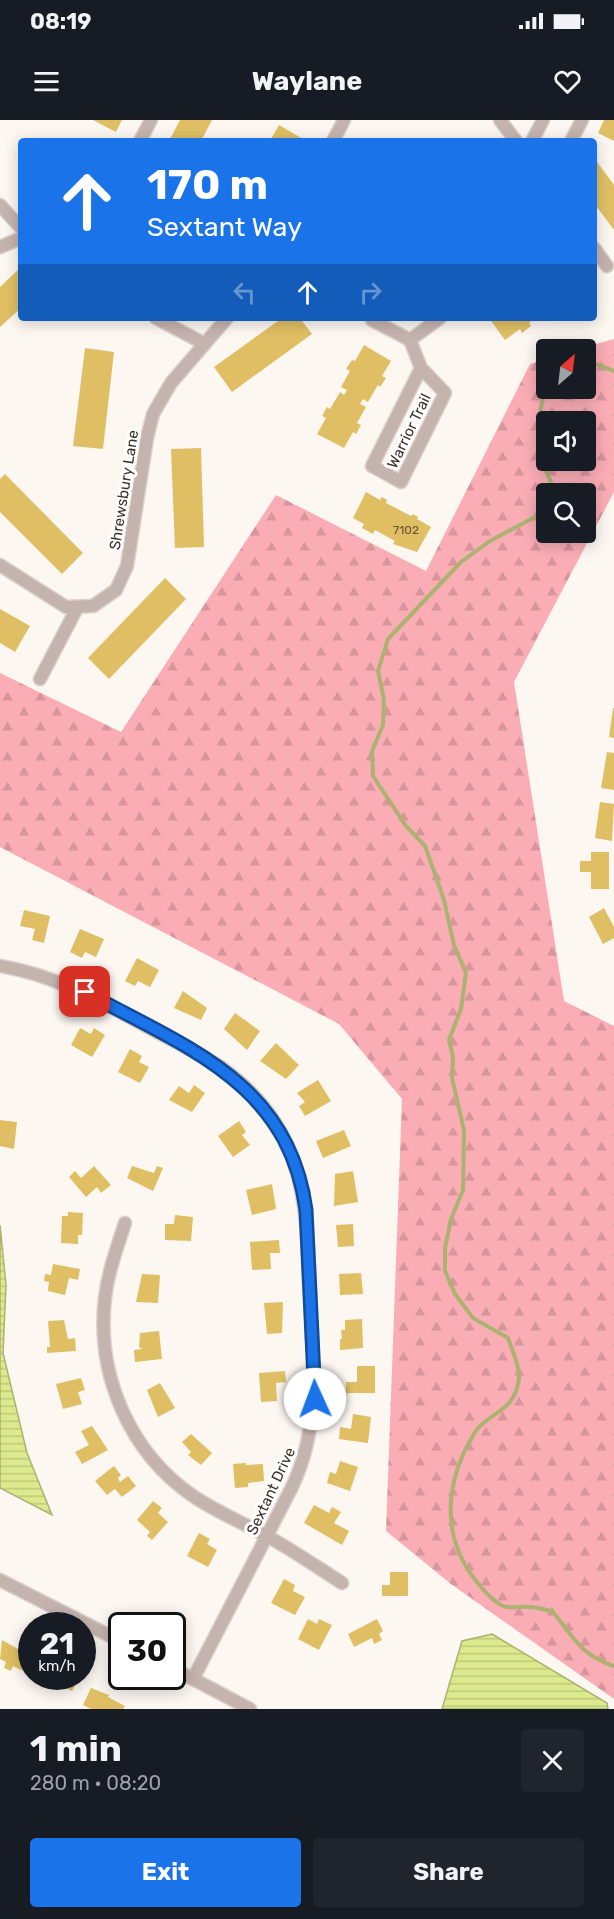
<!DOCTYPE html>
<html lang="en">
<head>
<meta charset="utf-8">
<style>
  body { margin:0; font-family:Rubik,sans-serif; background:#20242c; color:#f1f3f6; height:100vh; display:flex; flex-direction:column; font-size:22px; white-space:nowrap }
  * { box-sizing:border-box; margin:0 }
  p { font-size:20px; color:#9ea1a6 }
  .icon { flex:none; width:33px; height:33px; fill:none; stroke:currentColor; stroke-width:2; stroke-linecap:round; stroke-linejoin:round }
  .map { position:relative; height:1589px; overflow:hidden }
  .drawer { display:flex; flex-direction:column; background:#171b24; flex:1 }
  .drawer>* { flex:none }
  .hud { position:absolute; left:18px; top:18px; width:579px; height:183px; border-radius:6px; box-shadow:0 3px 15px #0003; background:#1a73e8; color:#fff; overflow:hidden }
  .needle { width:39px; rotate:28deg }
  .tools { position:absolute; left:536px; top:219px; display:grid; gap:12px }
  .tools a { display:grid; place-items:center; width:60px; height:60px; border-radius:6px; background:#171b24; box-shadow:0 3px 15px #0003; font-size:30px }
  .speed { position:absolute; left:18px; top:1492px; display:flex; gap:12px; font-size:30px; font-weight:700; text-align:center }
  .speed>* { display:grid; place-content:center; width:78px; height:78px; border-radius:50%; background:#171b24; box-shadow:0 3px 15px #0003; line-height:1 }
  .speed small { font-size:15px; font-weight:400 }
  .speed .limit { border:3px solid #111; border-radius:9px; background:#fff; color:#111 }
  .pin { position:absolute; display:grid; place-items:center; width:51px; height:51px; color:#fff; margin:-26px; border-radius:12px; box-shadow:0 3px 9px #0006 }
  .me { position:absolute; width:66px; margin:-33px; rotate:358deg; stroke-linejoin:round; filter:drop-shadow(0 0 4px #0008) }
  .turn { display:flex; align-items:center; gap:21px; height:126px; padding:0 30px; font-size:27px }
  .turn .icon { width:78px; height:78px; stroke-width:2.5 }
  .turn b { display:block; font-size:42px; line-height:51px }
  .lanes { display:flex; align-items:center; height:57px; padding:0 30px; background:#0003; justify-content:center; gap:30px; direction:ltr }
  .lanes .off { opacity:.35 }
  .round { display:grid; place-items:center; flex:none; width:63px; height:63px; border-radius:6px; background:#20242c }
  .overview { display:flex; align-items:center; justify-content:space-between; height:102px; padding:0 30px }
  h1 { font-size:36px; font-weight:700; line-height:45px }
  .action { display:flex; gap:12px; margin-top:auto; padding:12px 30px }
  .action a { flex:1; height:69px; border-radius:6px; background:#1a73e8; color:#fff; font-size:24px; font-weight:700; line-height:69px; text-align:center }
  .action a+a { background:#20242c; color:#f1f3f6 }
  .status { display:flex; justify-content:space-between; align-items:center; height:42px; padding:0 30px; background:#171b24; direction:ltr }
  .status svg { height:16px; fill:currentColor }
  header { display:flex; justify-content:space-between; align-items:center; height:78px; padding:0 30px; background:#171b24; font-size:27px; font-weight:700 }
  .map>svg:first-child { display:block }
  .forest { fill:url(#forest-firs); fill-rule:evenodd }
  .water { fill:url(#water-rules); stroke:#acb26f; stroke-width:1.5 }
  .lines { fill:none; stroke-linecap:round; stroke-linejoin:round }
  .stream { stroke:#acb26f; stroke-width:4 }
  .building { fill:#e0bf64 }
  .street-casing { stroke:#dad3cd; stroke-width:15 }
  .street { stroke:#c5b3ae; stroke-width:12 }
  .route-casing { stroke:#114b97; stroke-width:15 }
  .route { stroke:#1a73e8; stroke-width:10 }
  .labels { text-anchor:middle; dominant-baseline:central; stroke-width:6; stroke-linejoin:round; paint-order:stroke }
  .number-label { font-size:12px; fill:#655436 }
  .street-label { font-size:15px; fill:#3c3126; stroke:#fff }
</style>
</head>
<body>
<div class="status"><b>08:19</b><svg viewBox="0 0 49 12"><path d="M0 12V9h3v3zM5 12V6h3v6zM10 12V3h3v9zM15 12V0h3v12zM26 1h20v11H26zM47 4h2v5h-2z"/></svg></div>
<header><svg class="icon" aria-label="menu" viewBox="0 0 24 24"><path d="M4 6h16M4 12h16M4 18h16"/></svg>Waylane<svg class="icon" aria-label="heart" viewBox="0 0 24 24"><path d="M12 20l-8-8c-3-5 5-10 8-4 3-6 11-1 8 4z"/></svg></header>
<div class="map">
<svg width="614" height="1589" viewBox="0 0 614 1589">
  <defs>
    <pattern id="forest-firs" width="22" height="20" patternUnits="userSpaceOnUse" patternTransform="scale(1.5)"><rect width="22" height="20" fill="#fbadb6"/><path d="M5 1l3.5 6h-7zM16 11l3.5 6h-7z" fill="#d8959c"/></pattern>
    <pattern id="water-rules" width="6" height="5" patternUnits="userSpaceOnUse" patternTransform="scale(1.5)"><rect width="6" height="5" fill="#dcea8e"/><path d="M0 2.5h6" fill="none" stroke="#bec97a"/></pattern>
  </defs>
  <rect width="100%" height="100%" fill="#fdf7f2"/>
  <path class="forest" d="M614,219V372L514,562L564,881L614,906V1579L451,1464L386,1411L402,979L339,904L0,727V553L121,612L276,375L426,451L530,244L546,239V268H585V230L578,229ZM546,302H585V340H546ZM546,374H585V412H546Z"/>
  <path class="water" d="M0,1105L6,1165L3,1233L27,1333L52,1395L0,1368Z
    M492,1514L607,1583L608,1589H442L462,1521Z"/>
  <g class="lines">
    <path class="stream" d="M585,245L596,244L614,251
      M546,266C540,289 535,313 541,337C543,350 554,360 552,374
      M546,391L490,421L461,442L388,519L378,551L384,580L383,605L372,631L373,656L406,706L425,726L444,780L454,825L466,853L461,889L449,920L453,937L452,958L464,1010L463,1070L451,1099L445,1128V1151L455,1174L473,1198L508,1218C512,1230 520,1246 519,1258C516,1292 487,1293 475,1312C446,1359 440,1412 473,1457C481,1467 491,1480 503,1486C510,1489 522,1486 530,1487C537,1487 545,1490 552,1491C573,1516 581,1536 614,1546"/>
  </g>
  <path class="building" d="M93,0H122L116,12Z
    M180,0H212L201,21H169Z
    M604,0H614V21L598,13Z
    M279,5L303,19L302,21H270Z
    M595,39L614,65V110L594,83Z
    M21,147V188L0,207V167Z
    M282,198H300L312,214L232,272L214,247Z
    M489,198H535L529,203L531,206L522,213L520,209L505,220Z
    M364,225L391,241L382,256L386,258L380,267L378,265L368,282L363,279L360,284L366,287L357,303L361,305L356,314L353,312L344,328L317,314L326,298L322,296L327,287L330,289L340,272L344,275L347,270L341,267L350,251L346,249L352,240L355,241Z
    M85,228L114,232L103,329L73,326Z
    M201,328L204,427L175,428L171,329Z
    M5,354L83,433L62,454L0,392V359Z
    M366,372L380,380L382,377L387,380L386,383L411,396L413,394L418,397L417,399L431,407L417,432L393,424L395,421L375,410L373,414L362,408L364,404L353,398Z
    M165,458L186,479L109,559L88,538Z
    M0,489L30,506L15,532L0,523Z
    M613,588H614V618L609,617Z
    M607,632L614,633V670L601,668Z
    M600,682L614,684L612,721L595,718Z
    M591,732H609V769H591V752H580V741H591Z
    M604,788L614,807V818L603,824L589,797Z
    M24,790L50,796L44,823L32,820L35,809L20,806Z
    M80,809L104,819L96,837L85,832L82,838L70,832Z
    M137,838L159,850L150,867L138,861L135,866L125,861Z
    M183,871L207,888L201,900L174,888Z
    M235,893L260,911L247,930L224,909Z
    M80,908L91,914L94,908L105,915L92,937L71,925Z
    M276,923L299,945L286,959L260,941Z
    M130,929L142,936L139,942L149,947L140,963L118,952Z
    M318,960L331,981L305,996L299,986L305,982L297,973Z
    M194,965L205,973L192,992L169,980L179,966L189,973Z
    M0,1000L17,1002L14,1029L0,1026Z
    M239,1001L246,1012L242,1015L250,1025L233,1037L218,1016Z
    M344,1010L351,1026L323,1038L316,1021Z
    M94,1046L111,1065L101,1073L97,1067L86,1077L69,1057L75,1051L81,1058Z
    M132,1046L154,1053L157,1046L163,1048L153,1071L127,1058Z
    M353,1051L358,1082L334,1086L335,1054Z
    M272,1064L276,1089L252,1095L246,1070Z
    M68,1092L83,1093L82,1115H78V1124L61,1123L62,1096H68Z
    M175,1095L193,1097L191,1121L165,1120V1104H174Z
    M353,1104L354,1126L338,1127L336,1105Z
    M279,1120L280,1133H270L271,1149L252,1150L250,1122Z
    M53,1144L80,1149L78,1160L69,1158L65,1175L48,1171L49,1162L44,1161L45,1154L51,1155Z
    M361,1153L363,1174L340,1175L339,1154Z
    M142,1154L160,1155L158,1183L136,1182Z
    M283,1182L282,1213L267,1214L264,1183Z
    M362,1199L363,1228L340,1230V1219H342L341,1210H345V1200Z
    M64,1200L68,1219L75,1218L76,1231L47,1233V1227H50L48,1201Z
    M159,1211L162,1239L135,1242L134,1230L142,1229L139,1227L140,1213Z
    M357,1246H375V1273H346V1262H357Z
    M285,1251L286,1262L276,1263L277,1281L261,1282L259,1253Z
    M81,1258L85,1270L78,1272L82,1284L63,1289L56,1264Z
    M160,1263L175,1288L158,1297L147,1270Z
    M353,1294L371,1297L368,1323L339,1319L340,1307L351,1309Z
    M92,1306L108,1330L82,1344L75,1332L89,1325L81,1311Z
    M191,1314L212,1333L201,1345L188,1335L191,1332L182,1322Z
    M340,1341L358,1347L350,1371L327,1363L330,1352L336,1354Z
    M246,1343V1345L263,1344L264,1361L248,1363V1367L235,1368L233,1344Z
    M114,1346L121,1355L118,1358L120,1362L128,1356L136,1366L122,1377L115,1369L107,1375L95,1361Z
    M153,1381L162,1388L158,1393L168,1402L152,1420L147,1416L150,1412L137,1400Z
    M314,1385L329,1393L332,1387L341,1392L334,1403L349,1411L342,1425L304,1403Z
    M199,1413L210,1419L207,1424L217,1430L208,1447L187,1436Z
    M390,1452H408V1476H382V1465H390Z
    M284,1459L295,1465L293,1471L305,1477L295,1495L271,1483Z
    M308,1499L317,1504L319,1499L332,1505L319,1530L298,1519Z
    M377,1499L383,1511L379,1514L382,1520L374,1524L372,1518L354,1527L348,1514Z
    M2,1520L20,1530L22,1526L32,1531V1544L27,1553L13,1546L11,1551L4,1548L6,1542L0,1539Z
    M43,1557H79L72,1571Z
    M91,1568L109,1575L108,1577L125,1586L123,1589H91L83,1585Z"/>
  <g class="lines">
    <g class="street-casing">
      <path id="street" d="M500,0L516,21
        M140,21L151,0
        M333,21L344,0
        M532,21L543,0
        M571,21L582,0
        M0,85L21,108
        M0,127L21,118
        M594,128L607,146
        M156,198L205,224
        M372,200L410,220L421,248L372,346L401,362L445,273L421,248
        M410,220L440,198
        M0,445L66,487L93,486L116,470L127,446L147,318L153,294L171,263L227,198
        M40,559L77,488
        M0,846C54,855 99,880 146,906C171,920 198,932 222,948C312,1012 306,1094 311,1193C314,1253 319,1310 292,1367L193,1559
        M125,1103C117,1128 108,1152 105,1178C96,1254 129,1332 193,1376C215,1391 241,1402 265,1415C291,1429 317,1447 342,1463
        M0,1460L122,1522
        M172,1548L250,1589"/>
    </g>
    <use href="#street" class="street"/>
  </g>
  <g class="lines">
    <g class="route-casing">
      <path id="route" d="M85,872C185,927 289,962 306,1090L315,1279"/>
    </g>
    <use href="#route" class="route"/>
  </g>
  <g class="labels">
    <g class="number-label">
      <text x="406" y="410">7102</text>
    </g>
    <g class="street-label">
      <text transform="translate(409 311) rotate(-64)">Warrior Trail</text>
      <text transform="translate(124 370) rotate(-81)">Shrewsbury Lane</text>
      <text transform="translate(271 1371) rotate(-65)">Sextant Drive</text>
    </g>
  </g>
</svg>
<div class="tools">
<a><svg class="needle" viewBox="-14 -14 28 28"><path d="M0-13l5 13h-10z" fill="#e53935"/><path d="M0 13l5-13h-10z" fill="#9ea1a6"/></svg></a>
<a><svg class="icon" aria-label="sound" viewBox="0 0 24 24"><path d="M4 9h4l5-4v14l-5-4H4zM17 9q2 3 0 6"/></svg></a>
<a><svg class="icon" aria-label="search" viewBox="0 0 24 24"><circle cx="10" cy="10" r="6"/><path d="M15 15l6 6"/></svg></a>
</div>
<div class="speed"><div>21<small>km/h</small></div><div class="limit">30</div></div>
<div class="pin" style="left:85px;top:872px;background:#d93025"><svg class="icon" aria-label="arrive" viewBox="0 0 24 24"><path d="M6 21V4h12l-3 4 3 4H6"/></svg></div>
<svg class="me" style="left:315px;top:1279px" viewBox="-20 -20 40 40"><circle r="19" fill="#fff"/><path d="M0-13L10 11 0 6-10 11z" fill="#1a73e8"/></svg>
<div class="hud">
<div class="turn"><svg class="icon" aria-label="ahead" viewBox="0 0 24 24"><path d="M12 20V5M6 11l6-6 6 6"/></svg><div><b>170 m</b>Sextant Way</div></div>
<div class="lanes"><svg class="icon off" aria-label="left" viewBox="0 0 24 24"><path d="M17 20v-9H6M10 6l-5 5 5 5"/></svg><svg class="icon" aria-label="ahead" viewBox="0 0 24 24"><path d="M12 20V5M6 11l6-6 6 6"/></svg><svg class="icon off" aria-label="right" viewBox="0 0 24 24"><path d="M7 20v-9h11M14 6l5 5-5 5"/></svg></div>
</div>
</div>
<section class="drawer">
<div class="overview"><div><h1>1 min</h1><p>280 m · 08:20</p></div><a class="round"><svg class="icon" aria-label="close" viewBox="0 0 24 24"><path d="M6 6l12 12M18 6L6 18"/></svg></a></div>
<div class="action"><a>Exit</a><a>Share</a></div>
</section>
</body>
</html>
